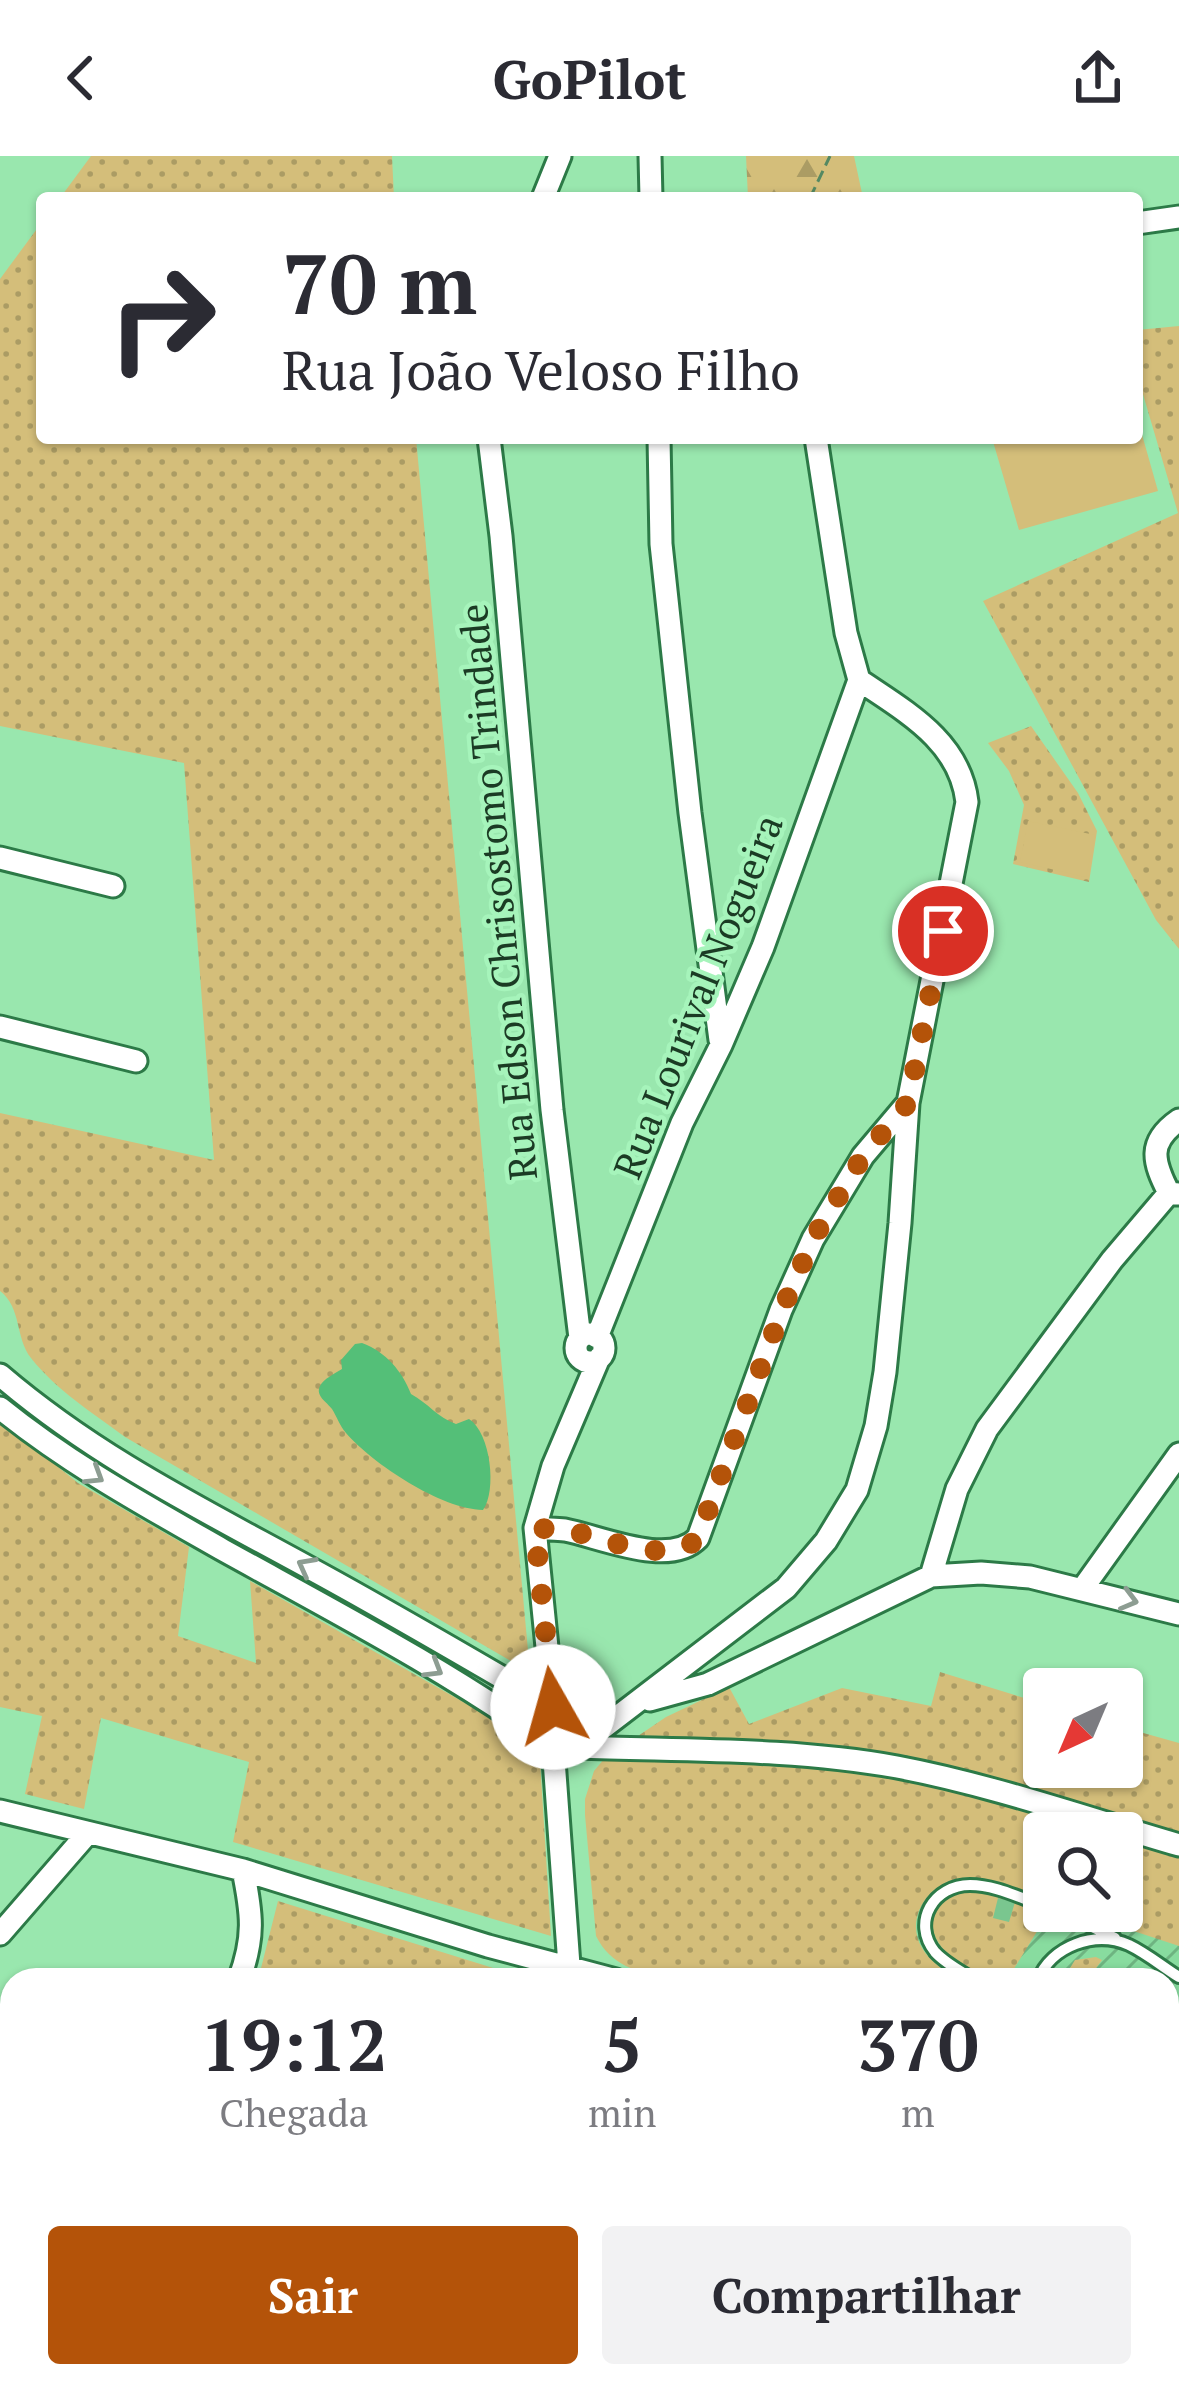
<!DOCTYPE html>
<html lang="pt">
<head>
<meta charset="utf-8">
<style>
  body { margin:0; font-family:"PT Serif",serif; background:#f2f2f3; color:#2b2b33; height:100vh; display:flex; flex-direction:column; font-size:45px; white-space:nowrap }
  * { box-sizing:border-box; margin:0 }
  p { font-size:39px; color:#7c7c81 }
  .icon { flex:none; width:66px; height:66px; fill:none; stroke:currentColor; stroke-width:2; stroke-linecap:round; stroke-linejoin:round }
  .map { position:relative; flex:1; overflow:hidden }
  .details { position:absolute; left:0px; top:1812px; width:1179px; height:420px; display:flex; flex-direction:column; background:#fff; border-radius:36px 36px 0 0; box-shadow:0 3px 9px #0004 }
  .details>* { flex:none }
  .guide { position:absolute; left:36px; top:36px; width:1107px; height:252px; border-radius:12px; box-shadow:0 3px 9px #0004; background:#fff; color:#2b2b33; overflow:hidden }
  .needle { width:78px; rotate:224deg }
  .tools { position:absolute; left:1023px; top:1512px; display:grid; gap:24px }
  .tools a { display:grid; place-items:center; width:120px; height:120px; border-radius:12px; background:#fff; box-shadow:0 3px 9px #0004; font-size:60px }
  .pin { position:absolute; display:grid; place-items:center; width:102px; height:102px; color:#fff; margin:-51px; border:6px solid #fff; border-radius:50%; box-shadow:0 3px 12px #0007 }
  .me { position:absolute; width:132px; margin:-66px; rotate:353deg; stroke-linejoin:round; filter:drop-shadow(0 0 9px #0008) }
  .turn { display:flex; align-items:center; gap:42px; height:252px; padding:0 48px; font-size:54px }
  .turn .icon { width:156px; height:156px; stroke-width:2.5 }
  .turn b { display:block; font-size:84px; line-height:102px }
  .eta { display:flex; justify-content:space-evenly; align-items:center; height:204px; text-align:center }
  .eta b { font-size:72px; font-weight:600; line-height:84px }
  .button { display:flex; gap:24px; margin-top:auto; padding:24px 48px }
  .button a { flex:1; height:138px; border-radius:12px; background:#b45309; color:#fff; font-size:48px; font-weight:600; line-height:138px; text-align:center }
  .button a+a { background:#f2f2f3; color:#2b2b33 }
  header { display:flex; justify-content:space-between; align-items:center; height:156px; padding:0 48px; background:#fff; font-size:54px; font-weight:600 }
  .map>svg:first-child { display:block }
  .industrial { fill:url(#industrial-furrows) }
  .green { fill:url(#green-dots) }
  .forest { fill:url(#forest-firs) }
  .pitch { fill:#d4be7a }
  .water { fill:#54bf78 }
  .building { fill:#7ac68f }
  .lines { fill:none; stroke-linecap:round; stroke-linejoin:round }
  .lane-casing { stroke:#2c7a47; stroke-width:16 }
  .street-casing { stroke:#2c7a47; stroke-width:27 }
  .path { stroke:#548962; stroke-width:3; stroke-dasharray:12 6; stroke-linecap:butt }
  .lane { stroke:#fff; stroke-width:10 }
  .street { stroke:#fff; stroke-width:21 }
  .oneway { stroke:#8d9d92 }
  .route { stroke:#b45309; stroke-width:21; stroke-dasharray:0 37.8 }
  .labels { text-anchor:middle; dominant-baseline:central; stroke-width:9; stroke-linejoin:round; paint-order:stroke }
  .street-label { font-size:39px; fill:#1b3b24; stroke:#a6f4bb }
</style>
</head>
<body>
<header><svg class="icon" aria-label="back" viewBox="0 0 24 24"><path d="M15 5l-7 7 7 7"/></svg>GoPilot<svg class="icon" aria-label="share" viewBox="0 0 24 24"><path d="M12 15V3M7 8l5-5 5 5M5 13v7h14v-7"/></svg></header>
<div class="map">
<svg width="1179" height="2232" viewBox="0 0 1179 2232">
  <defs>
    <pattern id="industrial-furrows" width="10" height="10" patternUnits="userSpaceOnUse" patternTransform="scale(3)"><rect width="10" height="10" fill="#88dc9f"/><path d="M-1 1l2-2M0 10L10 0M9 11l2-2" fill="none" stroke="#6eb481"/></pattern>
    <pattern id="green-dots" width="8" height="8" patternUnits="userSpaceOnUse" patternTransform="scale(3)"><rect width="8" height="8" fill="#d4be7a"/><path d="M2 2h.1M6 6h.1" fill="none" stroke="#ab9c64" stroke-width="1.8" stroke-linecap="round"/></pattern>
    <pattern id="forest-firs" width="22" height="20" patternUnits="userSpaceOnUse" patternTransform="scale(3)"><rect width="22" height="20" fill="#d4be7a"/><path d="M5 1l3.5 6h-7zM16 11l3.5 6h-7z" fill="#ab9c64"/></pattern>
  </defs>
  <rect width="100%" height="100%" fill="#99e7ae"/>
  <path class="industrial" d="M865,1682L1044,1732V1755H1122L1179,1770V2095L1167,2086V1824H861Z"/>
  <path class="green" d="M91,0H392L394,42H60Z
    M42,66V282H416L530,1516L125,1281C93,1257 56,1234 31,1202C15,1182 22,1152 0,1135V957L214,1004L184,607L0,570V123Z
    M1179,170V793L1156,764L983,445L1178,357L1137,218V174Z
    M1031,570L1078,637L1097,675L1089,726L1013,708L1024,649L1009,615L988,587Z
    M0,1264L78,1327L189,1391L178,1480L256,1507L250,1425L539,1589L551,1780L233,1686L249,1606L101,1562L84,1653L25,1638L42,1560L0,1551Z
    M940,1516L1044,1548V1611H1122V1571L1179,1587V1790L1073,1755H1122V1677H1044V1745C1019,1736 988,1719 962,1722C929,1726 904,1762 922,1792C930,1806 946,1815 958,1824H667C637,1815 611,1810 596,1780L585,1659V1643L594,1615L604,1603L666,1561L729,1531L749,1568L842,1532L931,1550Z
    M965,1736L990,1738L1049,1756L1007,1824C980,1824 922,1793 934,1759C940,1744 951,1739 965,1736Z
    M278,1745L532,1824H258Z
    M1096,1801L1102,1804L1091,1819L1097,1824H1068L1067,1817L1075,1804Z
    M321,2220H604L605,2232H322Z"/>
  <path class="forest" d="M746,0H854L863,42L803,39L796,42H748Z"/>
  <path class="pitch" d="M1137,261L1158,335L1019,374L992,282H1137Z
    M1028,665L1095,679L1086,721L1020,706Z"/>
  <path class="water" d="M362,1187C386,1196 402,1215 411,1238C428,1247 438,1262 456,1268L469,1263C491,1277 497,1335 483,1354C441,1353 373,1308 346,1277C340,1270 337,1261 332,1253C327,1246 315,1240 320,1230C323,1223 336,1217 342,1213L341,1204L355,1188Z"/>
  <path class="building" d="M998,1742L1015,1746L1009,1766L993,1762Z
    M1167,1979L1179,1988V2095L1167,2086Z"/>
  <g class="lines">
    <g class="lane-casing">
      <path id="lane" d="M1059,1755L1115,1782
        M975,1824C962,1816 946,1808 935,1796C911,1766 934,1729 970,1729C995,1729 1020,1742 1044,1750
        M1038,1824C1051,1790 1095,1774 1129,1789C1146,1797 1163,1811 1179,1821
        M1167,1958L1179,1967"/>
    </g>
    <g class="street-casing">
      <path id="street" d="M650,0L651,42
        M543,42L560,0
        M1137,67L1179,61
        M489,282L501,380L552,954L580,1182
        M659,282L661,388L690,657L720,884
        M816,282L846,477L859,524
        M0,702L113,730
        M0,871L136,905
        M1179,964C1147,986 1153,1006 1169,1037L1179,1038
        M576 1192a14 14 0 1 1 28 0a14 14 0 1 1-28 0Z
        M597,1181L682,967L721,889L763,791L859,524
        M0,1219C97,1302 202,1353 313,1414C394,1458 473,1505 553,1551
        M0,1252C69,1308 146,1350 223,1394C335,1456 449,1515 553,1590
        M535,1372C545,1373 555,1373 565,1374C601,1381 669,1412 698,1382L781,1154L813,1083L863,1000L907,948
        M931,1420L957,1333L987,1273L1112,1104L1169,1037
        M1083,1432L1179,1298
        M650,1544L708,1528L931,1420L981,1417L1030,1421L1179,1458
        M577,1591C684,1595 791,1592 897,1611C992,1629 1086,1662 1179,1689
        M578,1591L786,1432L826,1385L857,1334L876,1270L885,1216L900,1067L908,947L967,646C960,585 906,556 859,524
        M0,1655L243,1714L488,1790L616,1824
        M0,1778L87,1678
        M570,1823L553,1590V1551L535,1372L553,1310L599,1202
        M239,1824C255,1781 252,1758 243,1714
        M0,2076L12,2085
        M1167,2111L1179,2120
        M198,2220L218,2232
        M280,2232L288,2220
        M880,2232L896,2220"/>
    </g>
    <path class="path" d="M810,42L830,0"/>
    <use href="#lane" class="lane"/>
    <use href="#street" class="street"/>
  </g>
  <defs><path id="oneway-chevron" d="M-2-3.5L2.5 0L-2 3.5" fill="none" stroke-width="1.6" stroke-linecap="round" stroke-linejoin="round" transform="scale(3)"/></defs>
  <g class="oneway">
    <use href="#oneway-chevron" transform="translate(95 1320) rotate(32)"/>
    <use href="#oneway-chevron" transform="translate(306 1410) rotate(-152)"/>
    <use href="#oneway-chevron" transform="translate(1129 1444) rotate(15)"/>
    <use href="#oneway-chevron" transform="translate(434 1513) rotate(31)"/>
  </g>
  <g class="lines">
    <path class="route" d="M553,1551L535,1372C545,1373 555,1373 565,1374C601,1380 669,1412 698,1382L782,1154L813,1083L863,1000L908,947L943,775"/>
  </g>
  <g class="labels">
    <g class="street-label">
      <text transform="translate(497 736) rotate(-95)">Rua Edson Chrisostomo Trindade</text>
      <text transform="translate(697 840) rotate(-68)">Rua Lourival Nogueira</text>
    </g>
  </g>
</svg>
<div class="tools">
<a><svg class="needle" viewBox="-14 -14 28 28"><path d="M0-13l5 13h-10z" fill="#e53935"/><path d="M0 13l5-13h-10z" fill="#7c7c81"/></svg></a>
<a><svg class="icon" aria-label="search" viewBox="0 0 24 24"><circle cx="10" cy="10" r="6"/><path d="M15 15l6 6"/></svg></a>
</div>
<div class="pin" style="left:943px;top:775px;background:#d93025"><svg class="icon" aria-label="arrive" viewBox="0 0 24 24"><path d="M6 21V4h12l-3 4 3 4H6"/></svg></div>
<svg class="me" style="left:553px;top:1551px" viewBox="-20 -20 40 40"><circle r="19" fill="#fff"/><path d="M0-13L10 11 0 6-10 11z" fill="#b45309"/></svg>
<div class="guide">
<div class="turn"><svg class="icon" aria-label="right" viewBox="0 0 24 24"><path d="M7 20v-9h11M14 6l5 5-5 5"/></svg><div><b>70 m</b>Rua João Veloso Filho</div></div>
</div>
<section class="details">
<div class="eta">
<div><b>19:12</b><p>Chegada</p></div>
<div><b>5</b><p>min</p></div>
<div><b>370</b><p>m</p></div>
</div>
<div class="button"><a>Sair</a><a>Compartilhar</a></div>
</section>
</div>
</body>
</html>
